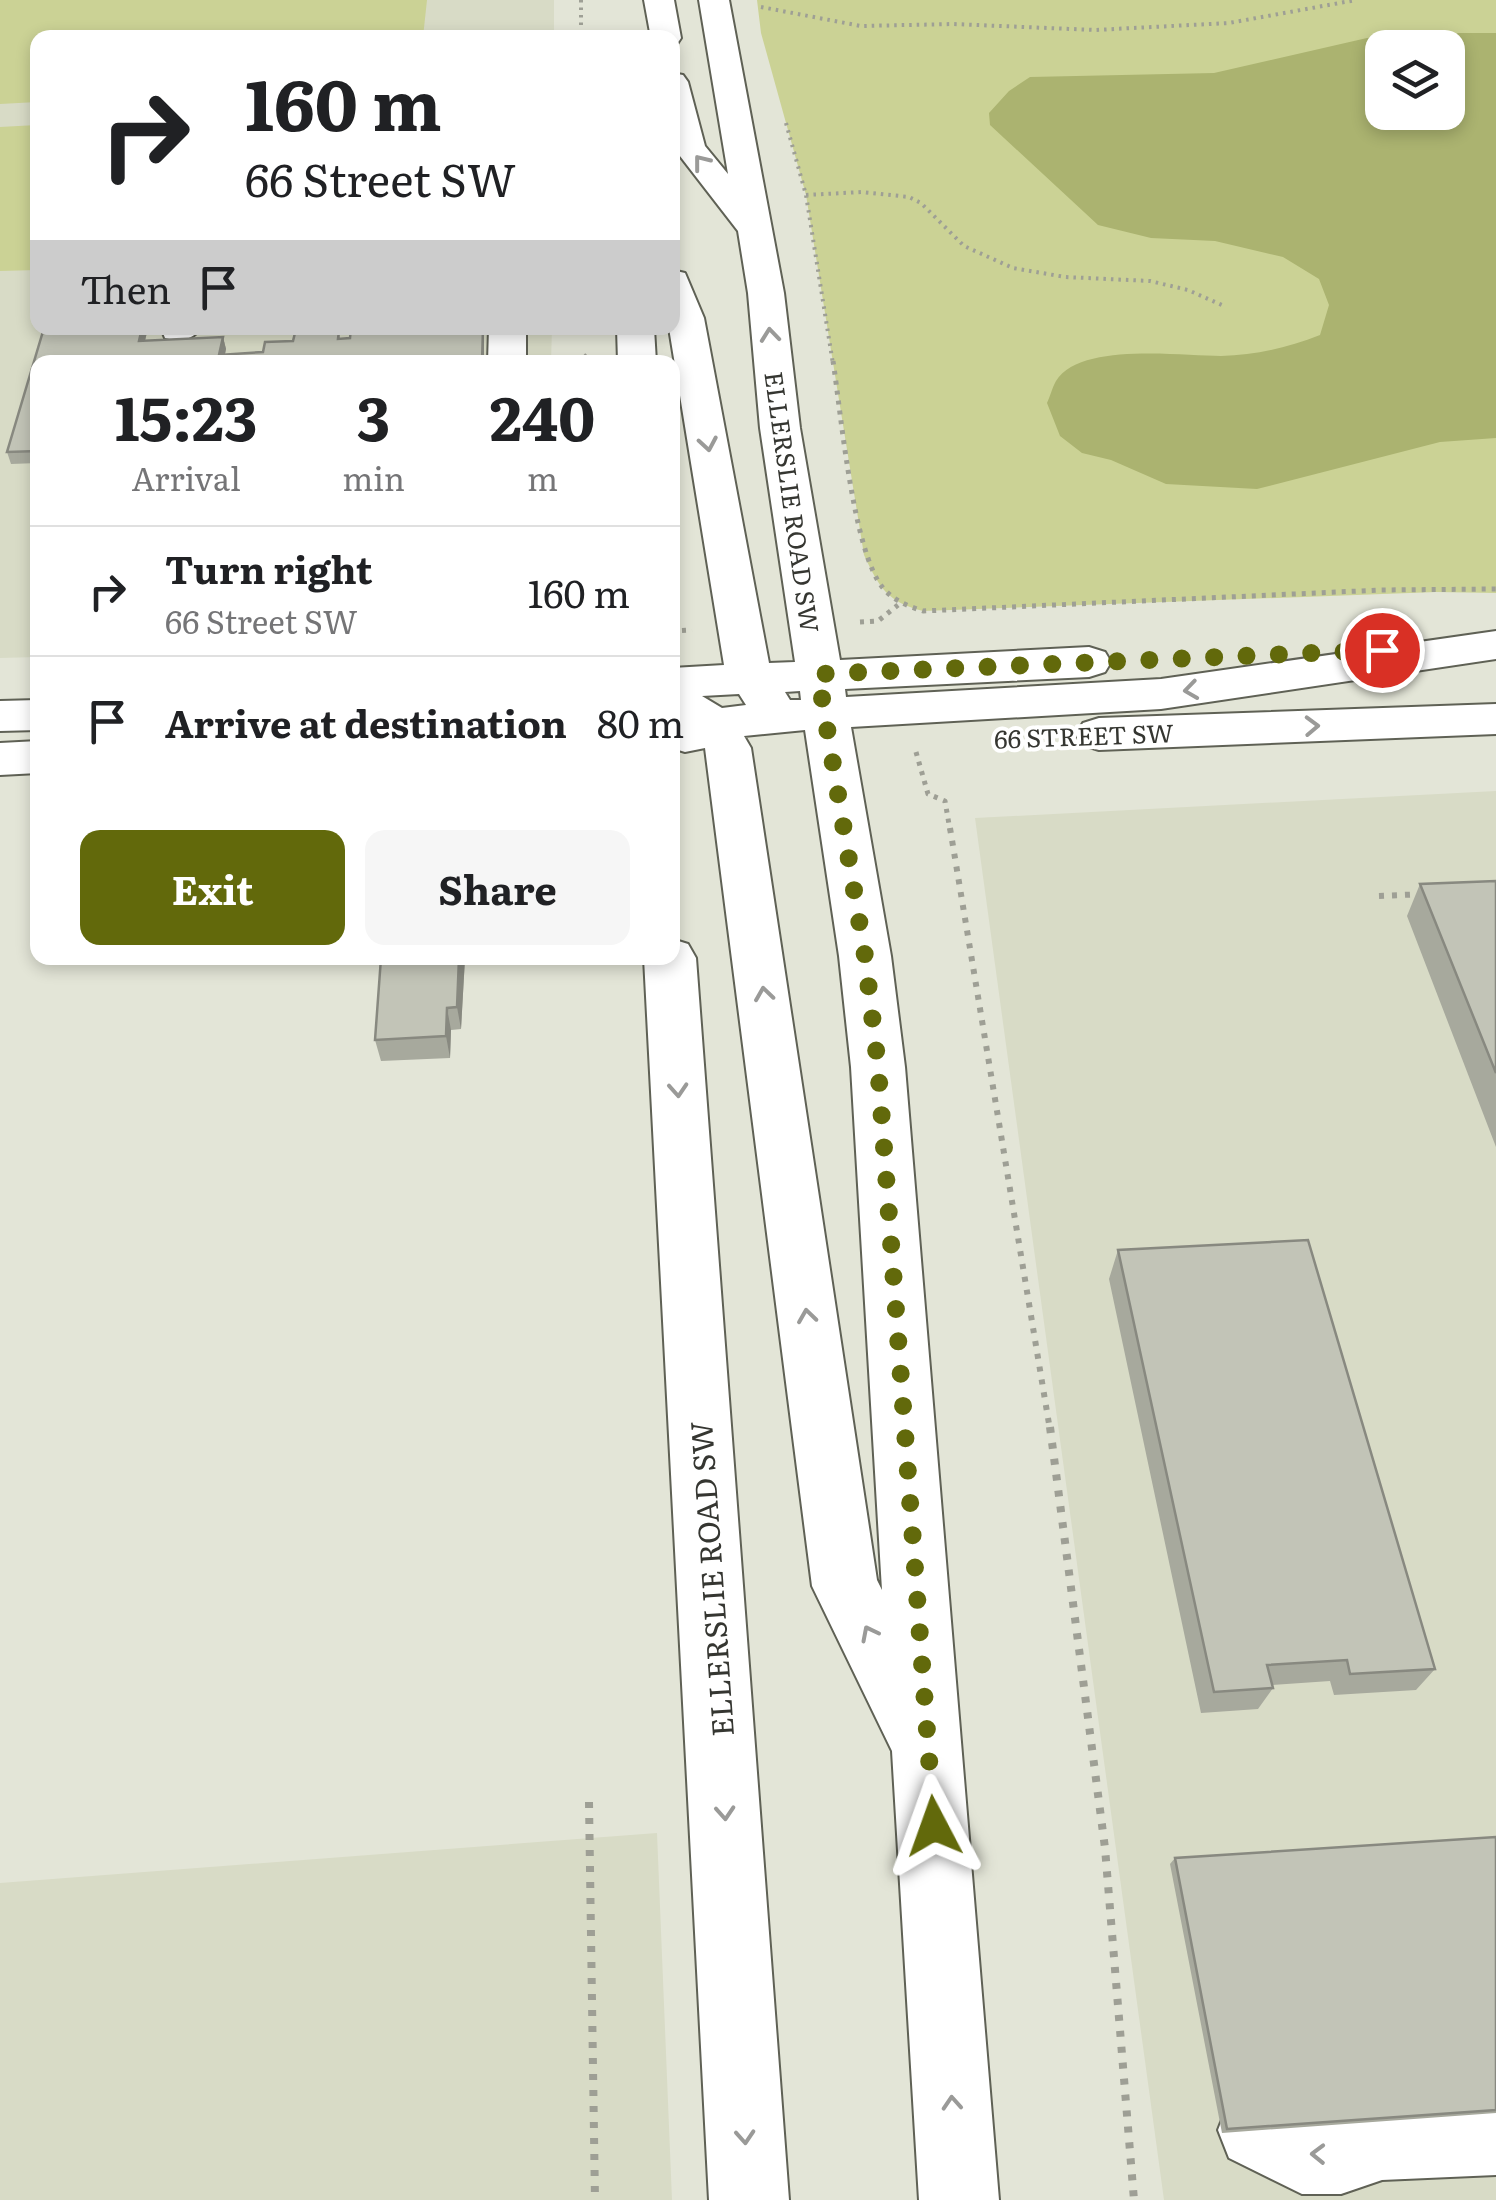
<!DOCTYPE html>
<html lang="en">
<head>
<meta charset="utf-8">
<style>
  body { margin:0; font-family:Literata,serif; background:#f6f6f6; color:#202124; height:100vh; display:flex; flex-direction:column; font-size:38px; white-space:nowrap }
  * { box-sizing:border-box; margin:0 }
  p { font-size:32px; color:#757577 }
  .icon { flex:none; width:55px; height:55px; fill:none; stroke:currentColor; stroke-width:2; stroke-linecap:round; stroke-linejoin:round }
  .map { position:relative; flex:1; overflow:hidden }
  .details { position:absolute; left:30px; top:355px; width:650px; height:610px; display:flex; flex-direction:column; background:#fff; border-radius:20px; box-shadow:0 5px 15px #0003 }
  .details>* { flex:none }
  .hud { position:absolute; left:30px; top:30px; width:650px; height:305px; border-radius:20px; box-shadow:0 5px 15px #0003; background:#fff; color:#202124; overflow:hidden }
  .tools { position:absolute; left:1365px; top:30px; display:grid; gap:20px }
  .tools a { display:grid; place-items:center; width:100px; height:100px; border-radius:20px; background:#fff; box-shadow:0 5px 15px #0003; font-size:50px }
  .pin { position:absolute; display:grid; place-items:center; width:85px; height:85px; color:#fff; margin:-42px; border:5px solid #fff; border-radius:50%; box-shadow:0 2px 10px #0007 }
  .me { position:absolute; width:110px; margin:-55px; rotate:356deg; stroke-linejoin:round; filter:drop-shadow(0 0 8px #0008) }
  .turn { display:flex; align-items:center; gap:35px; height:210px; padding:0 50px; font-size:45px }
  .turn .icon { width:130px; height:130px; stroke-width:2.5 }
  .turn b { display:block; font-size:70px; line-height:85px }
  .then { display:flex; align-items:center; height:95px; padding:0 50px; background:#0003; gap:20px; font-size:38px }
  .eta { display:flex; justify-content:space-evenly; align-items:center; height:170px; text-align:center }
  .eta b { font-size:60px; font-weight:700; line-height:70px }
  .cta { display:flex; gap:20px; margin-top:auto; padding:20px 50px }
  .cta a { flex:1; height:115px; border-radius:20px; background:#62690b; color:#fff; font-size:40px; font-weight:700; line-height:115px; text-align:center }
  .cta a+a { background:#f6f6f6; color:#202124 }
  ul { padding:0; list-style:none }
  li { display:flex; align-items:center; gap:30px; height:130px; padding:0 50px; border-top:2px solid #e0e0e0 }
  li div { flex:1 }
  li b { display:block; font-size:38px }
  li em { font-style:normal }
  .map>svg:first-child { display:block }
  .built { fill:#d8dbc6 }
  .green { fill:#cbd295; fill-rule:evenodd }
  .water { fill:#abb370; fill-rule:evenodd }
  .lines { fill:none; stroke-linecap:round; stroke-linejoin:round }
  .minor-casing { stroke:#5f6155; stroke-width:4 }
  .major-casing { stroke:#5f6155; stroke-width:4 }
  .path-far3 { stroke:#9e9f95; stroke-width:4; stroke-dasharray:2.5 5; stroke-linecap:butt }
  .path-far2 { stroke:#9e9f95; stroke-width:5; stroke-dasharray:4 6; stroke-linecap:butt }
  .path-far1 { stroke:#9e9f95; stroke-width:6; stroke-dasharray:5 8; stroke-linecap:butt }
  .path { stroke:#9e9f95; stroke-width:8; stroke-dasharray:6 10; stroke-linecap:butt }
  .minor { fill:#fff; fill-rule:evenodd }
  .major { fill:#fff; fill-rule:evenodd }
  .wall { fill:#a7a99d }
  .shaded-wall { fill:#888980 }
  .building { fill:#c2c4b7; stroke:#888980; stroke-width:2.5 }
  .oneway { stroke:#9a9a98 }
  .route { stroke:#62690b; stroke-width:18; stroke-dasharray:0 32.4 }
  .labels { text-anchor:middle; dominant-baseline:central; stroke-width:8; stroke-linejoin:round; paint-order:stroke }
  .street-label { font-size:25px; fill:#353631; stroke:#fff }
  .near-street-label { font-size:30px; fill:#353631; stroke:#fff }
</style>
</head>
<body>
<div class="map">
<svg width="1496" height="2200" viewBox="0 0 1496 2200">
  <rect width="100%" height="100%" fill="#e3e5d7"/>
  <path class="built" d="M0,0H554V37L38,38V328H552L551,362H38L37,657L0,658Z
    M1496,791V2200H1164L975,818Z
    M657,1833L672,2200H0V1883Z"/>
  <path class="green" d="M0,0H427L423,37L38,38L37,102L0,104Z
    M757,0H1496V593L1436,592L923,611C887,602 879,587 864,555L806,195L761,33ZM1382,48H1448V112H1382Z
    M37,125V270L0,271V127Z"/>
  <path class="water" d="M1434,33H1496V438L1440,442L1257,489L1166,484L1111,460L1082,453L1060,436L1047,403C1050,397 1052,388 1056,381C1080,342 1181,356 1221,356C1256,355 1287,348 1320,335L1329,305L1319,279L1283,257L1215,241L1151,238L1098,225L990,125L989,113L1009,91L1030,77L1214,73L1367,38ZM1382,48H1448V112H1382Z"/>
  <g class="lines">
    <g class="minor-casing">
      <path id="minor" d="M161,328H201C191,341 180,342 165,338Z
        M489,328H526V362H488Z
        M1257,2091L1308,2114H1341L1382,2100L1496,2095V2175L1382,2180L1341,2194H1302L1229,2158L1218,2130L1229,2102Z"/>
    </g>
    <g class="major-casing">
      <path id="major" d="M644,0H674L681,38L677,44L672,45V38H651Z
        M699,0H729L784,293L800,428L840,660L1089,647L1105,652L1111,662L1105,672L1089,677L845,689L846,697L1161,679L1496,631V659L1161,709L851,727L891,956L905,1067L999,2200H919L892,1751L812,1586L705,748L685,752L672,748V723L676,722L672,720V668L724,665L669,328H672V270L685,273L704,318L769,663L795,662L760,428L748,293L738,231L673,147L672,73L683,75L688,82L705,146L728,174ZM800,691L801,700H790L785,692ZM739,694L746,705L722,708L702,696ZM805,730L839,956L851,1067L882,1590L877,1580L751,748L744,736Z
        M617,328H654L656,362H618Z
        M38,700V730L0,731V701Z
        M1496,704V734L1099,750L1083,745L1076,734L1083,723L1099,718Z
        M38,741V773L0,775V743Z
        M672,939L688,944L696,958L789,2200H709L644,958H672Z"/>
    </g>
    <path class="path-far3" d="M581,0V38
      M761,7L861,26L953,24L1095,30L1229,23L1356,0
      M786,123L806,195L833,364
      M806,195L862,192L909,197L921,203L964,246L1013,268L1065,277L1150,281L1188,290L1224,306
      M580,362L589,352"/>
    <path class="path-far2" d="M833,361C841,413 853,552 883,588C894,601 908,606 923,611L1381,590L1496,589
      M860,622L878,621L898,605
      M672,631L692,630
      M916,752L928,794L945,801L950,830"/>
    <path class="path-far1" d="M950,828L1050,1430
      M1379,896L1425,894"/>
    <path class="path" d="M1050,1427L1105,1848L1134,2200
      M589,1802L595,2200"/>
    <use href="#minor" class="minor"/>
    <use href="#major" class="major"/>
  </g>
  <path class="wall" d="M44,328H148L145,341L223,337L226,349L225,355L263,352L265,342L293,341L295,333L339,331L340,339L350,338L351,328H484V362H38V463L11,464L7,452Z
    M1496,881V1147L1407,916L1420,884Z
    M465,958L461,1029L451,1030L450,1058L381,1061L375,1040Z
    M1118,1250L1435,1669L1416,1690L1334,1695L1330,1681L1272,1685L1273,1688L1258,1709L1201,1713L1109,1279Z
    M1496,1837V2113L1222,2133L1170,1864L1175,1858Z"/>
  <path class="shaded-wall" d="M142,328H148L142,353L139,341Z
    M483,328H484V362H482Z
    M223,337L226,349L223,362L219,355Z
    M459,958H465L461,1029L457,1007Z
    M447,1008L451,1030L450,1058L446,1036Z"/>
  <path class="building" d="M44,328H142L139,341L223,337L219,355L263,352L265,342L293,341L295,333L339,331L338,339L350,338L351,328H483L482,362H38V451L7,452Z
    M1496,881V1073L1420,884Z
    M381,958H459L457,1007L447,1008L446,1036L375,1040Z
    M1308,1240L1435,1669L1350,1674L1347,1660L1267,1665L1273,1688L1214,1692L1118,1250Z
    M1496,1837V2110L1227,2129L1175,1858Z"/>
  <defs><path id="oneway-chevron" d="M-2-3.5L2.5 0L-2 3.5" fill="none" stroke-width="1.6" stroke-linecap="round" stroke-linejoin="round" transform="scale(2.5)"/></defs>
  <g class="oneway">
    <use href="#oneway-chevron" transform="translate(701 162) rotate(-128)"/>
    <use href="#oneway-chevron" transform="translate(770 335) rotate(-96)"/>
    <use href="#oneway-chevron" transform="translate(708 444) rotate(80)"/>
    <use href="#oneway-chevron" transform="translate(1191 690) rotate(172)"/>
    <use href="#oneway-chevron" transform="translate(1312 726) rotate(-2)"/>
    <use href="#oneway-chevron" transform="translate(764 994) rotate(-98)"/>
    <use href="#oneway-chevron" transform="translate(678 1090) rotate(86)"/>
    <use href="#oneway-chevron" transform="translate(807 1316) rotate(-98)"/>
    <use href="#oneway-chevron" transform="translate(869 1633) rotate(-117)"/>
    <use href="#oneway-chevron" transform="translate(725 1813) rotate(86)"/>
    <use href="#oneway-chevron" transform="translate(952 2103) rotate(-94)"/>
    <use href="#oneway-chevron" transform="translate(745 2137) rotate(86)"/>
    <use href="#oneway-chevron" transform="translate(1318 2154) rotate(-179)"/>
  </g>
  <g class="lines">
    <path class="route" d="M934,1826L878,1066L865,956L818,674L1382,650"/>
  </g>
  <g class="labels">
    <g class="street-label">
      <text transform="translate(793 502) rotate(82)">ELLERSLIE ROAD SW</text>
      <text transform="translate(1084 735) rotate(-2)">66 STREET SW</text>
    </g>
    <g class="near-street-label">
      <text transform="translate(710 1579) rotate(-94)">ELLERSLIE ROAD SW</text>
    </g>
  </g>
</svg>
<div class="tools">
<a><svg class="icon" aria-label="layers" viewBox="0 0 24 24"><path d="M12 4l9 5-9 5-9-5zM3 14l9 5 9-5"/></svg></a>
</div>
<div class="pin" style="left:1382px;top:650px;background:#d93025"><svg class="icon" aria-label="arrive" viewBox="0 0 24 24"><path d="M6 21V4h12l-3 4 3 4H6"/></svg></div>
<svg class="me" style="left:934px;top:1826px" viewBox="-20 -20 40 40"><path d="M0-17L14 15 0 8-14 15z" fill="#62690b" stroke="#fff" stroke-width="4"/></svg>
<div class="hud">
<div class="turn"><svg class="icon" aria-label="right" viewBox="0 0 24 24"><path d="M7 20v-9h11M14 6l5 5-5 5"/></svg><div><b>160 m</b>66 Street SW</div></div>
<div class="then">Then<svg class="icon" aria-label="arrive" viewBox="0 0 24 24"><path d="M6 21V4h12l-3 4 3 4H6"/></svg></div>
</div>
<section class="details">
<div class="eta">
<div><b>15:23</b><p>Arrival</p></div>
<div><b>3</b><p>min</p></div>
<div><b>240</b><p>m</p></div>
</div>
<ul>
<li><svg class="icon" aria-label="right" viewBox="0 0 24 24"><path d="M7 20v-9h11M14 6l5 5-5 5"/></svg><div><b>Turn right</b><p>66 Street SW</p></div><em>160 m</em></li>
<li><svg class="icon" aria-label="arrive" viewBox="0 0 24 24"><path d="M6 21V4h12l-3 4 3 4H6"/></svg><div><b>Arrive at destination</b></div><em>80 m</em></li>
</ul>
<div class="cta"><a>Exit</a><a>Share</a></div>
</section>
</div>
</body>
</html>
